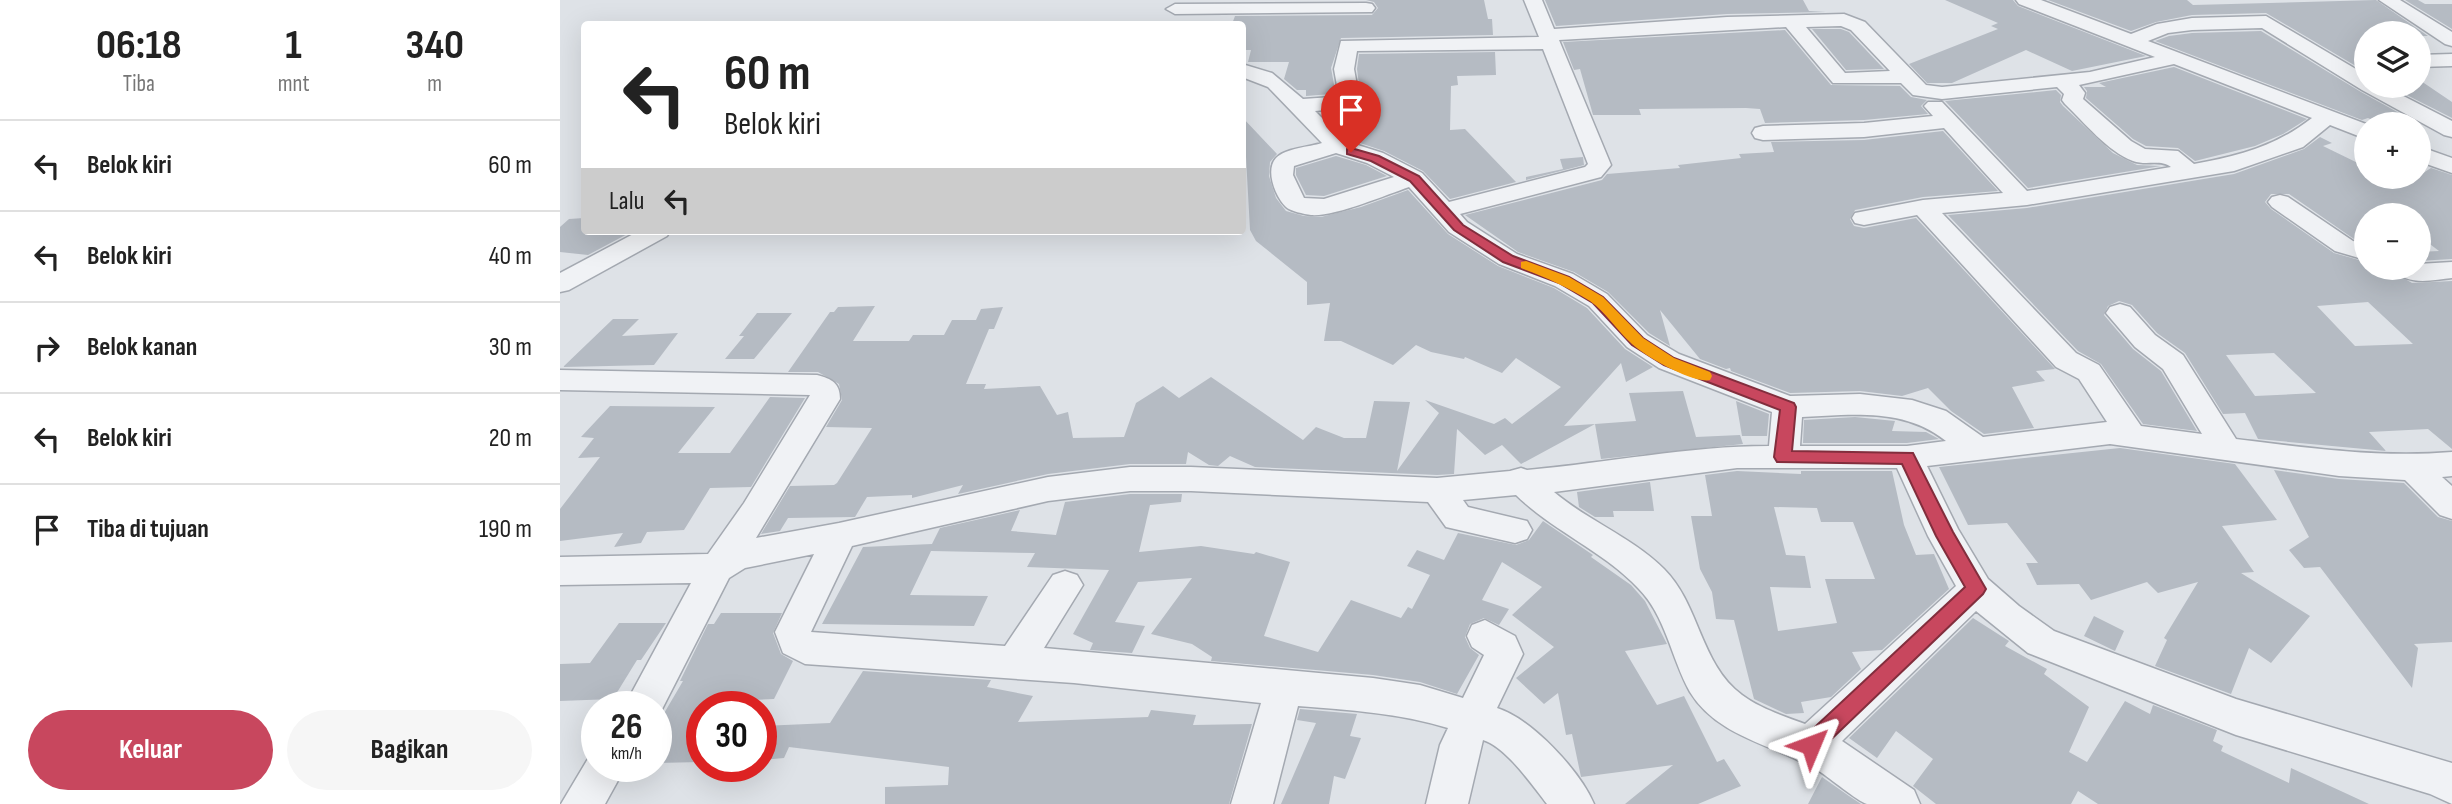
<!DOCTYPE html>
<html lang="id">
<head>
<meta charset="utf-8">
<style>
  body { margin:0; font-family:"Sofia Sans Condensed",sans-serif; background:#f6f6f6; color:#222; height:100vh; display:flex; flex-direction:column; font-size:26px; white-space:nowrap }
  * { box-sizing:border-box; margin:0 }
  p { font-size:23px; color:#767676 }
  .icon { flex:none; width:38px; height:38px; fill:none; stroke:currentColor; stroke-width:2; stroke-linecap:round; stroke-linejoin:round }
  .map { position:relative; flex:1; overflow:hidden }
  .drawer { display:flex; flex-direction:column; background:#fff; width:560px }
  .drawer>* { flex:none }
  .guide { position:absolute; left:21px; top:21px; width:665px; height:214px; border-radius:7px; box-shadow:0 7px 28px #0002; background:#fff; color:#222; overflow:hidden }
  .fabs { position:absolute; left:1794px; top:21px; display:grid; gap:14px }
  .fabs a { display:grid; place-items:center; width:77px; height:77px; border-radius:50%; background:#fff; box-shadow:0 7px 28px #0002; font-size:35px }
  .speed { position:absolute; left:21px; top:691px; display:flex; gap:14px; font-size:35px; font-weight:700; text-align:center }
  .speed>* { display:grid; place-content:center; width:91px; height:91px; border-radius:50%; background:#fff; box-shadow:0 7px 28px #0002; line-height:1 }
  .speed small { font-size:18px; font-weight:400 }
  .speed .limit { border:10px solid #d22; background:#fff; color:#111 }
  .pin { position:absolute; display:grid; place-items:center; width:60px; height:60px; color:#fff; margin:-72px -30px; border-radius:50% 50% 50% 0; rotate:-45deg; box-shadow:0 0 7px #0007 }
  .pin .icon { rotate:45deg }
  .me { position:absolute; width:77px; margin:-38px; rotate:46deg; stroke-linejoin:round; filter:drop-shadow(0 0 5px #0008) }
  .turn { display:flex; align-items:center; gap:24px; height:147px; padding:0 28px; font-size:32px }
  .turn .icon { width:91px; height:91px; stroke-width:2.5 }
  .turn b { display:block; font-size:49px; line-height:60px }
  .then { display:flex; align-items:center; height:66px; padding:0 28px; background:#0003; gap:14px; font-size:26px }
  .eta { display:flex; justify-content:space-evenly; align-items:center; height:119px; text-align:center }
  .eta b { font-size:42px; font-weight:700; line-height:49px }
  .primary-button { display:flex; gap:14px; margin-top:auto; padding:14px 28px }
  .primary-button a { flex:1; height:80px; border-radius:42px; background:#c8475e; color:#fff; font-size:28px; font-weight:700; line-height:80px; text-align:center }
  .primary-button a+a { background:#f6f6f6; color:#222 }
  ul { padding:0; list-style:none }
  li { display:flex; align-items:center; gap:21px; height:91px; padding:0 28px; border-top:2px solid #e0e0e0 }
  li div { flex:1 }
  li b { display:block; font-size:26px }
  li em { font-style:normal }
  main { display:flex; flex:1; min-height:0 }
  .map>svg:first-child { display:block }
  .building { fill:#b5bbc3; fill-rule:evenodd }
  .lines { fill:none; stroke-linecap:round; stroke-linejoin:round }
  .minor-casing { stroke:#a4a9b1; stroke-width:3 }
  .minor { fill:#f0f2f5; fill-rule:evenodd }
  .route { fill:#c8475e; stroke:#822e3d; stroke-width:2 }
  .slow { fill:#f59e0b }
</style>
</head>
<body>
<main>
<section class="drawer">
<div class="eta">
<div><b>06:18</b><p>Tiba</p></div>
<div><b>1</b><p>mnt</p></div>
<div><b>340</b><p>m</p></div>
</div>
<ul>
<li><svg class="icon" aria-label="left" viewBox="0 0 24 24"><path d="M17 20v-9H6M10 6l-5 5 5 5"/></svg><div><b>Belok kiri</b></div><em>60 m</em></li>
<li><svg class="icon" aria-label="left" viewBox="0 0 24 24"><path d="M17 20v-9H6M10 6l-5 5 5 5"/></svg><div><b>Belok kiri</b></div><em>40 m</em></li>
<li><svg class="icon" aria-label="right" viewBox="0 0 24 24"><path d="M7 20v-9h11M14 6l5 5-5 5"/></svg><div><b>Belok kanan</b></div><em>30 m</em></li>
<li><svg class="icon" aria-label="left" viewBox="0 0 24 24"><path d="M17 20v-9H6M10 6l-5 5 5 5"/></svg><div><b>Belok kiri</b></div><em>20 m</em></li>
<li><svg class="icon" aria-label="arrive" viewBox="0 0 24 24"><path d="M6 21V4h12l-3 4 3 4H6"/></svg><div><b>Tiba di tujuan</b></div><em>190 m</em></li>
</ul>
<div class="primary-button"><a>Keluar</a><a>Bagikan</a></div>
</section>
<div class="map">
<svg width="1892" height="804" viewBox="0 0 1892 804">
  <rect width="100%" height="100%" fill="#dee2e7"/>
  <path class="building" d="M752,0H924L928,19H932L933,35L781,38L771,68L775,90L771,94L746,96V90H737L724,79L729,62H688L691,50H682V23L672,24L675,16L812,15L818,8L814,2L806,0Z
    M985,0H1243L1249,11L1266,12L1167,14L996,26Z
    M1385,0H1453L1458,6L1586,56L1512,71L1466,50L1392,83H1367L1349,64L1438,29L1431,26L1438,23Z
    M1488,0H1627L1633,5L1816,0L1868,36H1858V33H1806V72L1706,13L1632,15L1596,22L1571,31Z
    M1845,0H1858L1865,4H1892V29Z
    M1252,29H1281L1289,32L1324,69L1286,70Z
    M1225,30L1271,85L1340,86L1351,97L1367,100L1361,106L1368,114L1304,120L1205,123L1200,109L1186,108L1079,109L1081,115H1033L1020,69L1014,70L1003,42Z
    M1701,31L1801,92L1859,124H1821L1808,118L1802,120L1595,41L1609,36L1632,33Z
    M935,52L936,75L897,76L898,85L891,86L890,130L905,129L956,182L890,199L863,171L824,151L794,141L790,106L795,103L800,92L797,69L799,54Z
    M1614,67L1747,119L1723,134L1695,146L1635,161L1618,148L1586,146L1573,139L1526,98L1527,91L1524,87H1546L1539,83Z
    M1858,79L1892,102V118L1829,86H1858Z
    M1496,90L1501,95L1500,102L1503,106L1553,153L1577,165L1601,166L1468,188L1385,101Z
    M682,117L717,154L710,162L709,176L716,198L726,211L744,216L761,217L801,207L848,190L888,234L938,266L994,288L1027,308L1065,349L1093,367L1066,382L1061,363L1004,426L1035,424L961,464L942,445L925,455L897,429L894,474L877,475L695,467L670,456L658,466L649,465L628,452L626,464H570L488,474L398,494L403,485L352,498V495L307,497L295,517L228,518L220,531L201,534L230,486L274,485L277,483L312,428L266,427L282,400L279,384L258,372H228L270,312H274L278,307L315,306L293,341H349L353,335H384L392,320H416L421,309L443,307L434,329H429L406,384H426L424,389L480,386L497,415L508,412L513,438L564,437L576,403L603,386L619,398L651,377L743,440L756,427L784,438H806L814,401L850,402L837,471L879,413L865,400L934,424L945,418L952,424L1001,387L956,358L942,373L905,357L904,359L871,352L856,345L833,365L781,341H764L770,303L747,305V282L696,241L690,230L686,157L682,158Z
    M1383,131L1438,191L1363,197L1295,210L1290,219L1294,226L1304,228L1356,218L1495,369L1476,371L1485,381L1452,387L1474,428L1424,434L1391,411L1368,388L1342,396L1300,391L1230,393L1171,371L1170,368L1166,369L1140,359L1100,310L1110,346L1089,333L1048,292L1014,272L958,252L905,215L1042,180L1047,174L1120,168L1118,165L1181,158L1179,154L1214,152L1211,142L1304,140Z
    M1760,137L1772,143L1763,146L1806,167V177H1827L1846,184L1871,168L1892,175V259L1858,261V252L1879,251L1858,235V215H1806V241L1794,239L1729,194H1711L1705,202L1711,209L1774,253L1806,262V268H1826L1852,283L1892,281V449L1868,429L1809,432L1826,451L1698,439L1685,413L1663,414L1625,353L1597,333L1572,305L1559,301L1548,306L1544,315L1573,349L1601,371L1637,431L1583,424L1541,364L1518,351L1388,215L1467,208L1674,174L1744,149ZM1808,302L1853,344L1795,346L1757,306ZM1714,353L1756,393L1695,396L1666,355Z
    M776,156L806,165L827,176L764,196L746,195L736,175V168Z
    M1023,157L1024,165L966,180V177L1003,169L1000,159Z
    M24,218V231H73L28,255L0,252V227L9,219Z
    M197,313H232L194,359H165L184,336H179Z
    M53,319H79L62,336L118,333L94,365L3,367Z
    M1123,391L1136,437L1180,435L1183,444L1041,459L1035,424L1076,421L1069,393Z
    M210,397L245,398L191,487L150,488L124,530L87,532L81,543L54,547L63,533L0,541V509L40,457L18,458L34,438L21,437L50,406L155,407L118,453H170Z
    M1176,401L1209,414L1207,436H1182Z
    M1295,417L1335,421L1332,431L1366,432L1379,439L1347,443H1243L1244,420Z
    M1560,448L1675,464L1717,520L1662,526L1694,572L1681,573L1750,616L1711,663L1689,648L1671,694L1595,666L1607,640L1604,638L1638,582L1598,593L1587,582L1531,600L1519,584L1477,585L1466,563H1478L1447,523L1408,525L1379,467Z
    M1714,470L1779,479L1844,483L1878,517L1892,521V642L1854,644L1858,648L1852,688L1760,567L1744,568L1729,550L1749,537Z
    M1177,471L1241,474V471H1332L1344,525L1356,555L1374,554L1389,589L1322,650L1292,652L1301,669L1271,697L1241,702L1244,713L1226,714L1194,699L1174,620L1156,619L1152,592L1140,569L1131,516H1152L1145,475ZM1214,507L1257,508L1261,522H1293L1315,579H1265L1277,623L1218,631L1210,587L1251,588L1245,556L1226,555Z
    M1090,482L1094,511H1053L1054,517H1035L1019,507L1017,492Z
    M570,494H622L621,502L590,505L579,552L641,546L694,554L696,552L730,562L704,636L758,652L791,600L841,618L848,607L852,609L870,575L847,566L857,550L884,560L898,533L956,545L969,540L983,521L1033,555L1031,557L1071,585L1085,601L1107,644L1065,651L1097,705L1124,696L1157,762L1164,759L1181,786L1138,804H1065L1113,765L1021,777L1012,734L1006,735L998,693L984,704L956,678L994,647L952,615L982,587L942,562L922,600L949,609L939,625L924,618L910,624L905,637L910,648L919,655L897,694L860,682L813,675L651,661L652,657L632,644L591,634L632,578L578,582L555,622L585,626L572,653L530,650L533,643L513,634L549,570L467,567L475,553L371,551L350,595L428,596L414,626L262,624L303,547L372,544L380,528L460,510L451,531L496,535L505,502Z
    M161,613H222L213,633L221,654L233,661L214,699L142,702V762L96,763V727L123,681H120L148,624H154Z
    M1534,616L1564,631L1555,651L1524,636Z
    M1413,618L1449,641L1445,646L1487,669L1484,674L1529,707L1509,752L1527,762L1565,701L1590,714L1593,705L1657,730L1653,741L1663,746L1661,751L1729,783L1731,768L1809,804H1538L1518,791L1511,804H1376L1353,786L1373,759L1336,731L1317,758L1289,738Z
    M59,623H106L81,660H77L53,699L0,701V664L30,663Z
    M303,671L431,680L427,687L473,696L458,722L588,717L591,710L636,715L633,725L692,724L669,804H325V787L388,785L389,767L229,747L224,758L201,760V726L270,723Z
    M740,709L797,714L790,736L801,738L785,779L774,776L769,804H721L756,723L737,720Z
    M1262,777L1289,796L1301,804H1248Z"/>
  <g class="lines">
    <g class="minor-casing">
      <path id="minor" d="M964,0H982L994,29L1167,17L1284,14L1305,22L1366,85L1382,87L1530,72L1595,57L1459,4L1456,0H1481L1571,34L1597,24L1632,18L1706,16L1806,75V86H1824L1892,121V137L1884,135L1802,90L1702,28L1632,30L1608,33L1588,41L1806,124V139L1770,125L1743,147L1674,171L1467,205L1382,213L1516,353L1539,365L1581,426L1642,434L1603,369L1575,347L1546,313L1550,307L1560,304L1570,307L1595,335L1623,355L1676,439C1749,448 1819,458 1892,452V476L1882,477L1892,486V519L1880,515L1845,480L1779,476L1550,444L1367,466L1398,529L1428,579L1459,606L1494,631L1676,699L1892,763V804L1870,794L1676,735L1468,653L1416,611L1282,741L1354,790L1360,804C1344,804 1322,804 1307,804C1297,801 1270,778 1259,771C1216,745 1158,738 1130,692C1111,658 1106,616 1078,588C1043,551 993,531 956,495L903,500L908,507L967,521L972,530L967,539L955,543L886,527L868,502L631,491H570L488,501L292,546L251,632L445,646L493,575L505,571L517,575L523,585L484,648L813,678L860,685L903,698L924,655L912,647L907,636L912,625L925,620L955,636L963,654L937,708C972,719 1020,771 1034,804H987C972,785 946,747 923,740L908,804H866L880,745L888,728C839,713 789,710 738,706L713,804H671L701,703L514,683L245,664L223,653L215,632L254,554L185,568L169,578L97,719L96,707H64L131,583L0,585V557L148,554L184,503L250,395L0,390V370L257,375C272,379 280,383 280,399L196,538L279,523L488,477L570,467H631L877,478L950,471L961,468L967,470C1047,463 1128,446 1209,446L1212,412L1099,368L1067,347L1029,306L995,286L939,264L889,232L849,187C826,195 774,217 751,215C744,214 730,211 726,207C715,196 705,170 716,158C726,148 749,147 762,143L708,87L682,77V64L712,73L743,99L772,97L778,91L774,69L781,41L979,37ZM1281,26L1291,30L1330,71L1285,73L1246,27ZM1226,27L1273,83H1341L1353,95L1382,99L1497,87L1504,94L1502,100L1505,104C1525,123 1547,151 1573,161C1586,166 1600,159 1611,167L1467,191L1382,102H1368L1364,106L1373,116L1304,123L1203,126L1195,128L1192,133L1195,138L1203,140L1304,137L1384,128L1443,193L1363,200L1295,213L1292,218L1295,223L1304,225L1357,215L1496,367L1519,379L1547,422L1423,437L1386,411L1352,400L1300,394L1230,396L1119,354L1087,335L1047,294L1013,274L957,254L907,222L900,214L1041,177L1051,165L999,40ZM983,49L1028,164L1025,167L889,202L862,173L823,153L785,141L755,111L776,109L793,102L798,91L794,69L797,51ZM1614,64L1752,118C1716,146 1679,156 1634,164L1618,151L1585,149L1571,141L1523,99L1525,93L1519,85ZM776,153L807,163L834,177L764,199L744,198L733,175L734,166ZM1281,415C1320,414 1354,416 1386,441L1347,446H1240L1242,417ZM1177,468H1337L1368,536L1396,586L1245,724C1224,716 1201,709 1182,695C1140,664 1140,605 1104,569C1072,537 1028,521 994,492Z
        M1819,0H1840L1892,32V46L1885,44Z
        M806,3L812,4L815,8L812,12L615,14L606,9L615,4Z
        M1892,54V66L1858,67V55Z
        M1858,146L1892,158V173L1858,161Z
        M1720,195L1728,197L1793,241L1806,244V260L1775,251L1712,207L1708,202L1712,197Z
        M79,231H110L107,236L9,290L0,292V273Z
        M1892,262V278C1873,280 1846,287 1833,268H1858V264Z
        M37,750V766H66L45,804H1L32,752Z"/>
    </g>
    <use href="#minor" class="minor"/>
  </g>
  <path class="route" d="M791,148L819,156L859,176L903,225L953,256L1009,277L1043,297L1083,338L1114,358L1234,403L1236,407L1232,451L1353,453L1393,532L1426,589L1423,594L1258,752L1251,755L1243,752L1240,745L1243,738L1405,587L1376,536L1342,464L1217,462L1214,457L1220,410L1104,365L1072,345L1033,303L999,283L943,262L894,230L850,181L811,161L787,154V149Z"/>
  <path class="slow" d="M966,261L1009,277L1043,297L1083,338L1114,358L1150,372L1152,376L1150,380C1133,384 1085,356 1072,344C1057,331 1046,312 1030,301C1008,287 985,277 961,268V262Z"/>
</svg>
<div class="fabs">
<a><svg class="icon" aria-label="layers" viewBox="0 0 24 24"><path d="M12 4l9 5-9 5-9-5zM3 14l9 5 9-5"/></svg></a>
<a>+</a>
<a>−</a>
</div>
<div class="speed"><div>26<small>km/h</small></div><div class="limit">30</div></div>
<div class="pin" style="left:791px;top:152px;background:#d93025"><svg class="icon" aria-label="arrive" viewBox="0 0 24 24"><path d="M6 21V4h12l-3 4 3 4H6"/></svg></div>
<svg class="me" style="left:1251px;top:745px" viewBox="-20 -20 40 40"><path d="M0-17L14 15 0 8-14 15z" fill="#c8475e" stroke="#fff" stroke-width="4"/></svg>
<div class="guide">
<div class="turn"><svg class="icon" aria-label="left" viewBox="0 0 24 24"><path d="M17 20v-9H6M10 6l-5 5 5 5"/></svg><div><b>60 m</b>Belok kiri</div></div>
<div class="then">Lalu<svg class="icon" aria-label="left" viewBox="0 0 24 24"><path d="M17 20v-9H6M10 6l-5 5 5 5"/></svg></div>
</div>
</div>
</main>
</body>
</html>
